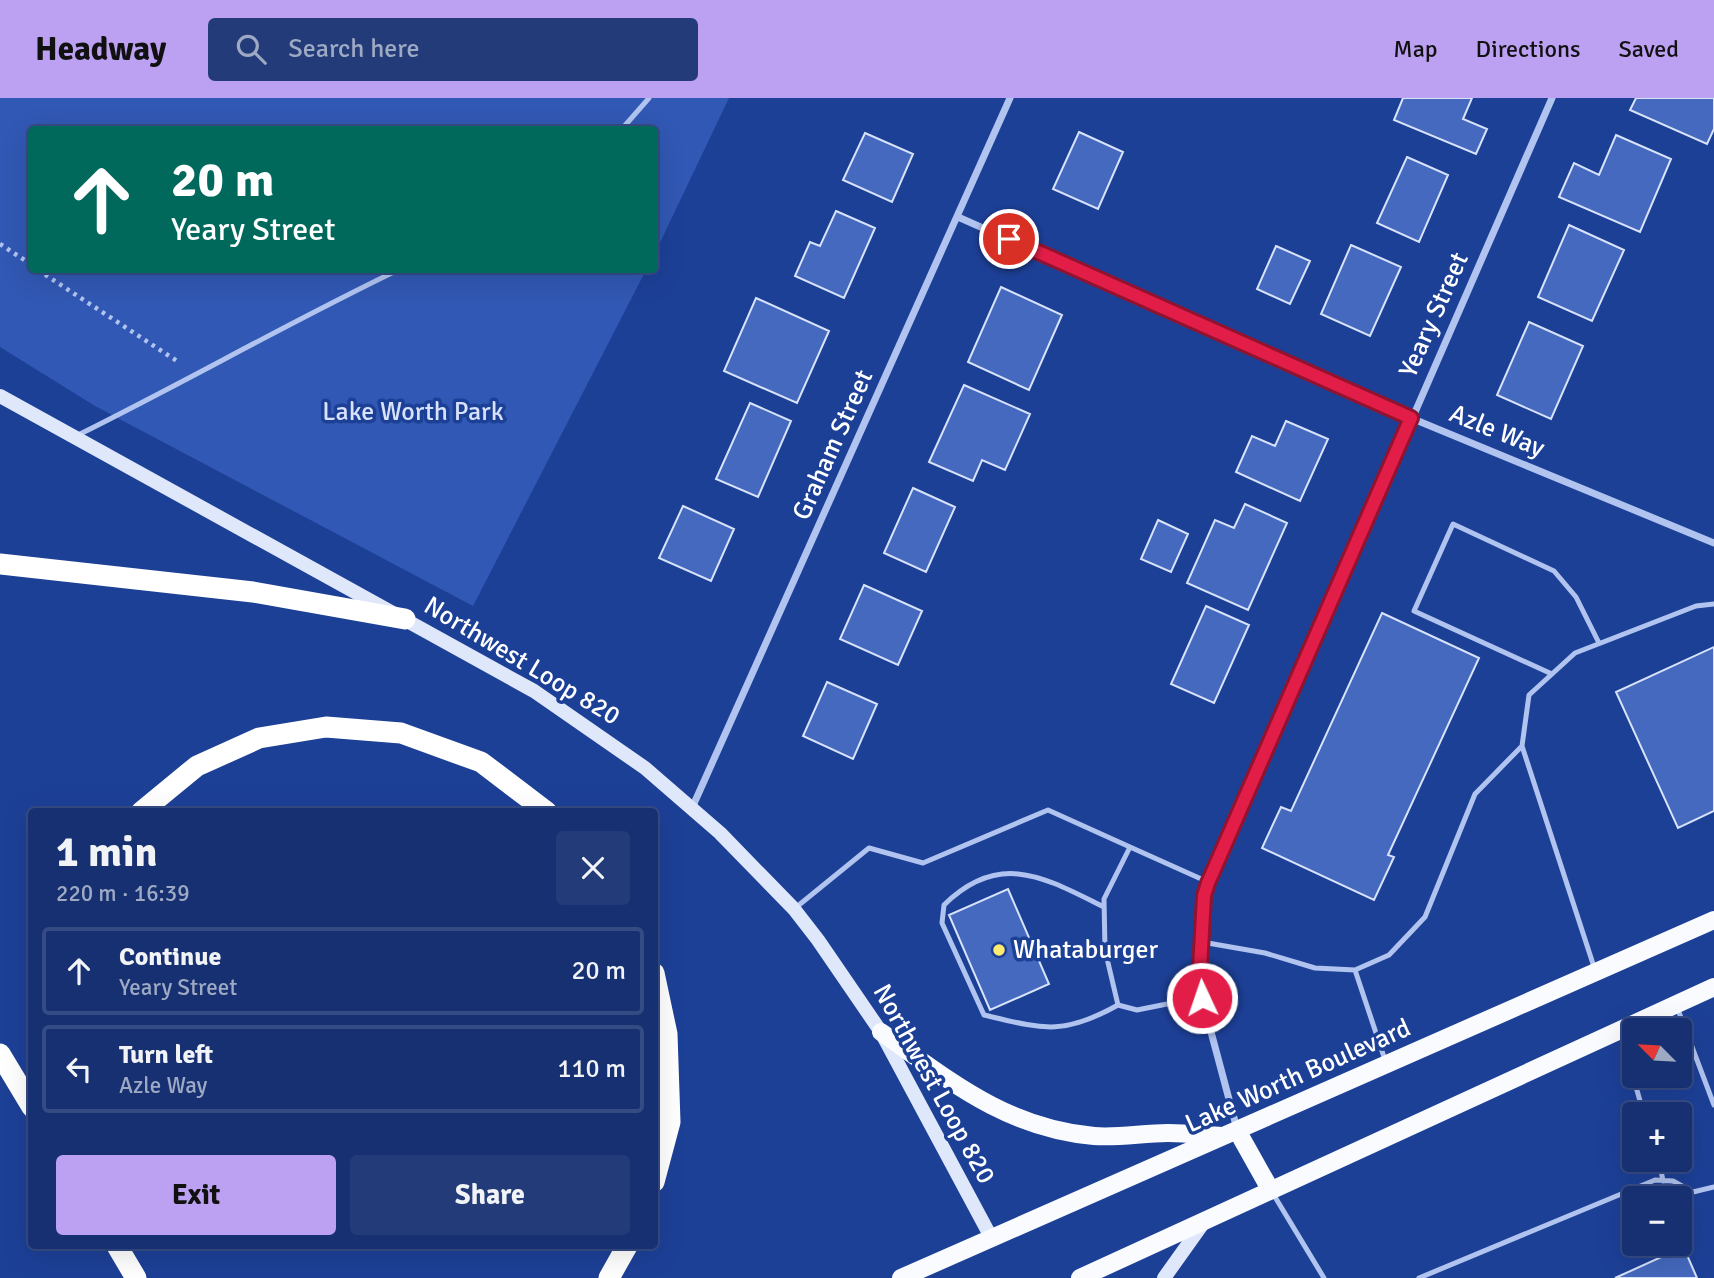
<!DOCTYPE html>
<html lang="en">
<head>
<meta charset="utf-8">
<style>
  body { margin:0; font-family:Signika,sans-serif; background:#233c79; color:#f1f3f6; height:100vh; display:flex; flex-direction:column; font-size:26px; white-space:nowrap }
  * { box-sizing:border-box; margin:0 }
  p { font-size:23px; color:#9ea9c3 }
  .icon { flex:none; width:38px; height:38px; fill:none; stroke:currentColor; stroke-width:2; stroke-linecap:round; stroke-linejoin:round }
  .map { position:relative; flex:1; overflow:hidden }
  .panel { position:absolute; left:28px; top:710px; width:630px; height:441px; display:flex; flex-direction:column; background:#163071; border-radius:7px; box-shadow:0 7px 28px #0002,0 0 0 2px #354b84 }
  .panel>* { flex:none }
  .banner { position:absolute; left:28px; top:28px; width:630px; height:147px; border-radius:7px; box-shadow:0 7px 28px #0002,0 0 0 2px #354b84; background:#00695c; color:#fff; overflow:hidden }
  .needle { width:46px; rotate:294deg }
  .tools { position:absolute; left:1622px; top:920px; display:grid; gap:14px }
  .tools a { display:grid; place-items:center; width:70px; height:70px; border-radius:7px; background:#163071; box-shadow:0 7px 28px #0002,0 0 0 2px #354b84; font-size:35px }
  .pin { position:absolute; display:grid; place-items:center; width:60px; height:60px; color:#fff; margin:-30px; border:4px solid #fff; border-radius:50%; box-shadow:0 2px 7px #0007 }
  .me { position:absolute; width:77px; margin:-38px; rotate:357deg; stroke-linejoin:round; filter:drop-shadow(0 0 5px #0008) }
  .turn { display:flex; align-items:center; gap:24px; height:147px; padding:0 28px; font-size:32px }
  .turn .icon { width:91px; height:91px; stroke-width:2.5 }
  .turn b { display:block; font-size:49px; line-height:60px }
  .round { display:grid; place-items:center; flex:none; width:74px; height:74px; border-radius:7px; background:#233c79 }
  .summary { display:flex; align-items:center; justify-content:space-between; height:119px; padding:0 28px }
  h1 { font-size:42px; font-weight:700; line-height:52px }
  .button { display:flex; gap:14px; margin-top:auto; padding:14px 28px }
  .button a { flex:1; height:80px; border-radius:7px; background:#bca0f2; color:#111; font-size:28px; font-weight:700; line-height:80px; text-align:center }
  .button a+a { background:#233c79; color:#f1f3f6 }
  ul { padding:0; list-style:none }
  li { display:flex; align-items:center; gap:21px; height:88px; margin:0 14px 10px; padding:0 14px; border:4px solid #354b84; border-radius:7px }
  li div { flex:1 }
  li b { display:block; font-size:26px }
  li em { font-style:normal }
  header { display:flex; align-items:center; gap:42px; box-sizing:border-box; height:98px; padding:0 35px; background:#bca0f2; color:#111 }
  header strong { font-size:33px }
  nav { display:flex; gap:38px; margin-inline-start:auto; font-size:24px }
  .search { width:490px; height:63px; background:#233c79; display:flex; align-items:center; gap:18px; box-sizing:border-box; padding:0 24px; border-radius:7px; color:#9ea9c3; font-size:26px }
  .map>svg:first-child { display:block }
  .green { fill:#3158b4 }
  .building { fill:#4569be; stroke:#d8e3fb; stroke-width:2 }
  .lines { fill:none; stroke-linecap:round; stroke-linejoin:round }
  .path { stroke:#b1c4f0; stroke-width:4.5; stroke-dasharray:3.5 5; stroke-linecap:butt }
  .service { stroke:#b1c4f0; stroke-width:5 }
  .minor { stroke:#b1c4f0; stroke-width:7 }
  .secondary { stroke:#dfe7fb; stroke-width:14 }
  .primary { stroke:#fafbff; stroke-width:18 }
  .motorway { stroke:#fff; stroke-width:21 }
  .route-casing { stroke:#92132f; stroke-width:18 }
  .route { stroke:#e11d48; stroke-width:12 }
  .poi-dot { fill:#ffeb70; stroke:#1d4097; stroke-width:2.5 }
  .labels { text-anchor:middle; dominant-baseline:central; stroke-width:7; stroke-linejoin:round; paint-order:stroke }
  .street-label { font-size:26px; fill:#fff; stroke:#1d4097 }
  .park-label { font-size:26px; fill:#d8e3fb; stroke:#1d4097 }
  .poi-label { font-size:26px; fill:#fff; stroke:#1d4097; text-anchor:start }
</style>
</head>
<body>
<header>
<strong>Headway</strong>
<div class="search"><svg class="icon" aria-label="search" viewBox="0 0 24 24"><circle cx="10" cy="10" r="6"/><path d="M15 15l6 6"/></svg>Search here</div>
<nav><a>Map</a><a>Directions</a><a>Saved</a></nav>
</header>
<div class="map">
<svg width="1714" height="1180" viewBox="0 0 1714 1180">
  <rect width="100%" height="100%" fill="#1d4097"/>
  <path class="green" d="M0,0H729L655,155L654,32H32V172H646L473,508L95,308L0,249Z"/>
  <path class="building" d="M1403,0H1472L1463,21L1487,31L1476,56L1394,22Z
    M1636,0H1714V31L1707,46L1630,12Z
    M1079,34L1123,54L1098,111L1053,91Z
    M865,35L913,56L892,104L843,82Z
    M1616,37L1671,61L1640,134L1559,99L1574,65L1599,77Z
    M1407,59L1448,77L1419,144L1377,125Z
    M836,113L875,130L844,200L795,178L810,144L820,148Z
    M1569,127L1624,152L1592,223L1538,199Z
    M1351,147L1401,169L1370,238L1321,216Z
    M1276,148L1310,163L1290,206L1257,191Z
    M1001,189L1062,217L1029,292L968,264Z
    M756,200L829,233L797,305L724,273Z
    M1529,224L1583,248L1551,321L1497,297Z
    M964,287L1030,316L1005,372L982,362L973,383L929,364Z
    M750,305L791,323L758,399L716,381Z
    M1286,323L1328,341L1300,403L1236,374L1252,338L1275,348Z
    M913,390L955,409L926,474L884,455Z
    M1245,406L1287,425L1248,512L1187,485L1215,422L1234,430Z
    M683,408L734,431L711,483L659,460Z
    M1158,422L1188,436L1171,474L1141,461Z
    M864,487L922,513L898,567L840,541Z
    M1206,508L1249,527L1214,605L1171,586Z
    M1382,515L1479,560L1388,757L1394,759L1374,802L1262,750L1281,709L1291,713Z
    M1714,549V713L1678,730L1616,594Z
    M827,584L877,606L853,661L803,638Z
    M1008,791L1049,886L990,912L949,817Z
    M1679,1148L1684,1150L1697,1180H1615L1668,1156L1670,1151Z"/>
  <g class="lines">
    <path class="path" d="M0,146L32,167
      M38,172L180,265"/>
    <path class="service" d="M621,32L649,0
      M78,337C185,284 290,224 398,172
      M1552,576L1414,513L1453,426L1554,473L1576,499L1599,545
      M1104,809C1045,780 1000,752 944,807L942,825L984,917C1043,931 1063,938 1118,907L1137,912L1202,899
      M794,811L869,750L923,765L1048,712L1130,749
      M1202,844L1265,855L1315,870L1355,872L1389,857L1425,819L1475,696L1522,648
      M1355,872L1385,962
      M1595,872L1522,648L1529,597L1575,555L1696,508L1714,506
      M1118,907L1105,852L1104,801L1130,749L1208,784
      M1677,909L1714,1007
      M1621,936L1644,1017
      M1659,1062L1663,1083
      M1272,1094L1324,1180
      M1419,1180L1655,1082L1673,1083L1693,1094L1714,1089"/>
    <path class="minor" d="M958,119L1411,320L1714,445
      M692,710L1010,0
      M1237,1031L1199,889L1204,798L1552,0"/>
    <path class="secondary" d="M0,298L534,593L645,670L720,735L794,811L818,842L881,934L992,1141
      M1164,1180L1204,1124"/>
    <path class="primary" d="M881,934C950,983 1006,1030 1094,1038C1119,1040 1143,1035 1168,1035C1186,1035 1204,1037 1222,1038
      M1238,1034L1270,1091
      M901,1180L1714,822
      M1080,1180L1714,889"/>
    <path class="motorway" d="M0,466L253,494L405,521
      M141,714L197,668L259,640L326,629L401,635L481,664L547,714
      M654,875L667,936L670,1024L654,1084
      M0,956L32,1009
      M117,1148L136,1180
      M609,1180L627,1148"/>
  </g>
  <g class="lines">
    <g class="route-casing">
      <path id="route" d="M1009,141L1411,320L1208,785L1204,798L1199,888L1202,900"/>
    </g>
    <use href="#route" class="route"/>
  </g>
  <circle class="poi-dot" cx="999" cy="852" r="7"/>
  <g class="labels">
    <g class="street-label">
      <text transform="translate(1434 217) rotate(-66)">Yeary Street</text>
      <text transform="translate(1497 333) rotate(22)">Azle Way</text>
      <text transform="translate(833 347) rotate(-66)">Graham Street</text>
      <text transform="translate(522 563) rotate(31)">Northwest Loop 820</text>
      <text transform="translate(1298 978) rotate(-24)">Lake Worth Boulevard</text>
      <text transform="translate(934 986) rotate(61)">Northwest Loop 820</text>
    </g>
    <g class="park-label">
      <text x="413" y="314">Lake Worth Park</text>
    </g>
    <g class="poi-label">
      <text x="1013" y="852">Whataburger</text>
    </g>
  </g>
</svg>
<div class="tools">
<a><svg class="needle" viewBox="-14 -14 28 28"><path d="M0-13l5 13h-10z" fill="#e53935"/><path d="M0 13l5-13h-10z" fill="#9ea9c3"/></svg></a>
<a>+</a>
<a>−</a>
</div>
<div class="pin" style="left:1009px;top:141px;background:#d93025"><svg class="icon" aria-label="arrive" viewBox="0 0 24 24"><path d="M6 21V4h12l-3 4 3 4H6"/></svg></div>
<svg class="me" style="left:1202px;top:900px" viewBox="-20 -20 40 40"><circle r="17" fill="#e11d48" stroke="#fff" stroke-width="3"/><path d="M0-11L8 9 0 5-8 9z" fill="#fff"/></svg>
<div class="banner">
<div class="turn"><svg class="icon" aria-label="ahead" viewBox="0 0 24 24"><path d="M12 20V5M6 11l6-6 6 6"/></svg><div><b>20 m</b>Yeary Street</div></div>
</div>
<section class="panel">
<div class="summary"><div><h1>1 min</h1><p>220 m · 16:39</p></div><a class="round"><svg class="icon" aria-label="close" viewBox="0 0 24 24"><path d="M6 6l12 12M18 6L6 18"/></svg></a></div>
<ul>
<li><svg class="icon" aria-label="ahead" viewBox="0 0 24 24"><path d="M12 20V5M6 11l6-6 6 6"/></svg><div><b>Continue</b><p>Yeary Street</p></div><em>20 m</em></li>
<li><svg class="icon" aria-label="left" viewBox="0 0 24 24"><path d="M17 20v-9H6M10 6l-5 5 5 5"/></svg><div><b>Turn left</b><p>Azle Way</p></div><em>110 m</em></li>
</ul>
<div class="button"><a>Exit</a><a>Share</a></div>
</section>
</div>
</body>
</html>
